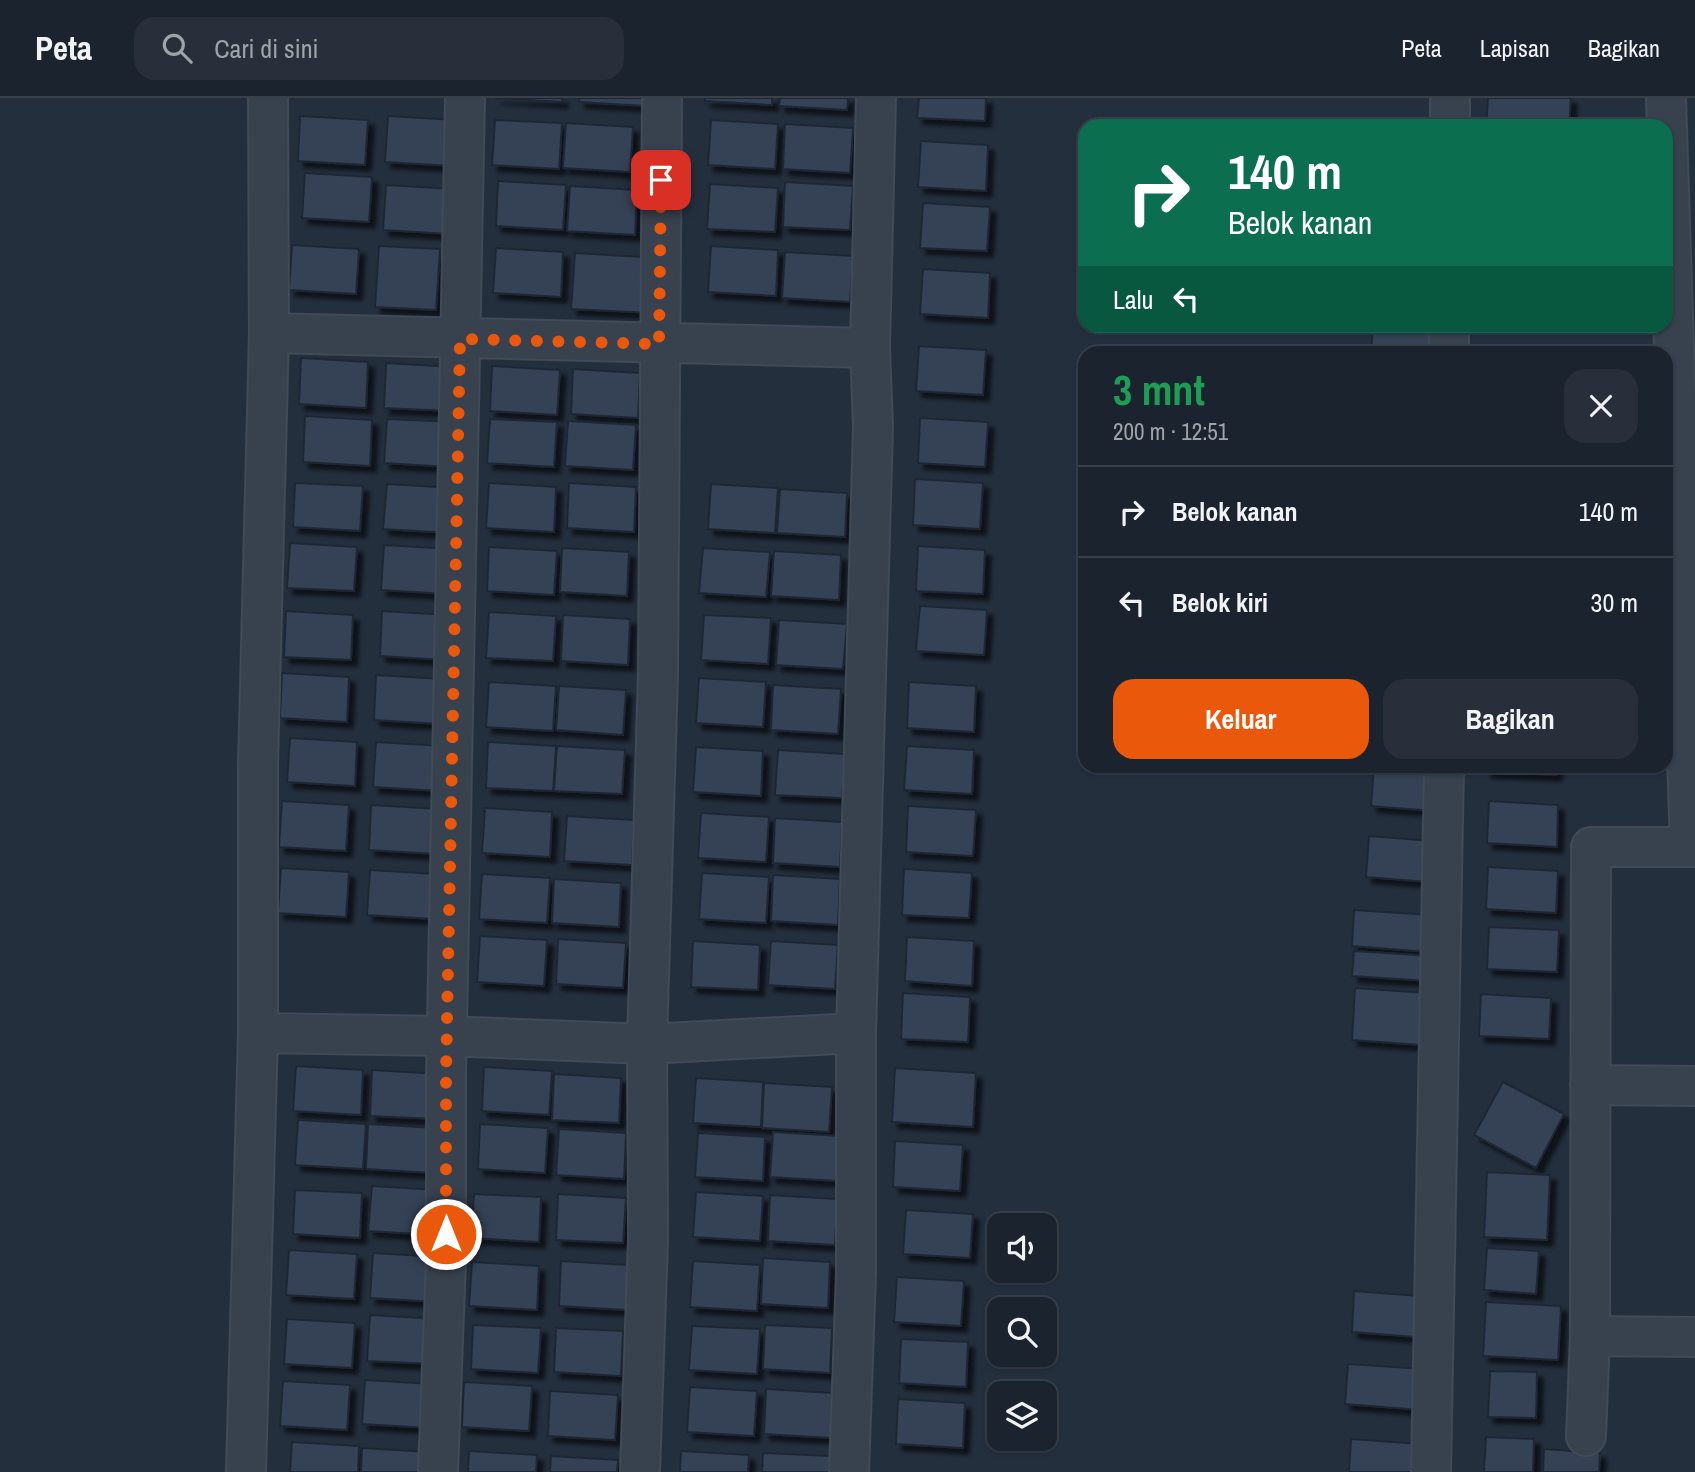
<!DOCTYPE html>
<html lang="id">
<head>
<meta charset="utf-8">
<style>
  body { margin:0; font-family:"Archivo Narrow",sans-serif; background:#282f3a; color:#f1f3f6; height:100vh; display:flex; flex-direction:column; font-size:26px; white-space:nowrap }
  * { box-sizing:border-box; margin:0 }
  p { font-size:23px; color:#a0a4aa }
  .icon { flex:none; width:38px; height:38px; fill:none; stroke:currentColor; stroke-width:2; stroke-linecap:round; stroke-linejoin:round }
  .map { position:relative; flex:1; overflow:hidden }
  .details { position:absolute; left:1078px; top:248px; width:595px; height:427px; display:flex; flex-direction:column; background:#1b232e; border-radius:21px; box-shadow:0 2px 5px #0004,0 0 0 2px #39404a }
  .details>* { flex:none }
  .banner { position:absolute; left:1078px; top:21px; width:595px; height:214px; border-radius:21px; box-shadow:0 2px 5px #0004,0 0 0 2px #39404a; background:#0b6e4f; color:#fff; overflow:hidden }
  .controls { position:absolute; left:987px; top:1115px; display:grid; gap:14px }
  .controls a { display:grid; place-items:center; width:70px; height:70px; border-radius:14px; background:#1b232e; box-shadow:0 2px 5px #0004,0 0 0 2px #39404a; font-size:35px }
  .pin { position:absolute; display:grid; place-items:center; width:60px; height:60px; color:#fff; margin:-30px; border-radius:14px; box-shadow:0 4px 10px #0006 }
  .me { position:absolute; width:77px; margin:-38px; rotate:0deg; stroke-linejoin:round; filter:drop-shadow(0 0 5px #0008) }
  .turn { display:flex; align-items:center; gap:24px; height:147px; padding:0 35px; font-size:32px }
  .turn .icon { width:91px; height:91px; stroke-width:2.5 }
  .turn b { display:block; font-size:49px; line-height:60px }
  .then { display:flex; align-items:center; height:66px; padding:0 35px; background:#0003; gap:14px; font-size:26px }
  .round { display:grid; place-items:center; flex:none; width:74px; height:74px; border-radius:21px; background:#282f3a }
  .headline { display:flex; align-items:center; justify-content:space-between; height:119px; padding:0 35px }
  h1 { font-size:42px; font-weight:700; line-height:52px; color:#1e9e55 }
  .primary-button { display:flex; gap:14px; margin-top:auto; padding:14px 35px }
  .primary-button a { flex:1; height:80px; border-radius:21px; background:#ea580c; color:#fff; font-size:28px; font-weight:700; line-height:80px; text-align:center }
  .primary-button a+a { background:#282f3a; color:#f1f3f6 }
  ul { padding:0; list-style:none }
  li { display:flex; align-items:center; gap:21px; height:91px; padding:0 35px; border-top:2px solid #39404a }
  li div { flex:1 }
  li b { display:block; font-size:26px }
  li em { font-style:normal }
  header { display:flex; align-items:center; gap:42px; box-sizing:border-box; height:98px; padding:0 35px; background:#1b232e; border-bottom:2px solid #39404a }
  header strong { font-size:33px }
  nav { display:flex; gap:38px; margin-inline-start:auto; font-size:24px }
  .search { width:490px; height:63px; background:#282f3a; display:flex; align-items:center; gap:18px; box-sizing:border-box; padding:0 24px; border-radius:21px; color:#a0a4aa; font-size:26px }
  .map>svg:first-child { display:block }
  .building { fill:#364354; stroke:#1f2835; stroke-width:2; filter:url(#shadow) }
  .lines { fill:none; stroke-linecap:round; stroke-linejoin:round }
  .street-casing { stroke:#414a57; stroke-width:42 }
  .street { stroke:#38414e; stroke-width:38 }
  .route { stroke:#ea580c; stroke-width:12; stroke-dasharray:0 21.6 }
</style>
</head>
<body>
<header>
<strong>Peta</strong>
<div class="search"><svg class="icon" aria-label="search" viewBox="0 0 24 24"><circle cx="10" cy="10" r="6"/><path d="M15 15l6 6"/></svg>Cari di sini</div>
<nav><a>Peta</a><a>Lapisan</a><a>Bagikan</a></nav>
</header>
<div class="map">
<svg width="1695" height="1374" viewBox="0 0 1695 1374">
  <defs>
    <filter id="shadow"><feDropShadow dx="6" dy="6" stdDeviation="2" flood-color="#0009"/></filter>
  </defs>
  <rect width="100%" height="100%" fill="#242f3e"/>
  <path class="building" d="M495,0H562V4Z
    M579,0H646V8L579,4Z
    M705,0H772V7L705,3Z
    M780,0H848L847,12L779,8Z
    M919,0H986L985,23L917,20Z
    M1488,0H1571L1569,28H1486Z
    M300,18L368,22L365,67L298,63Z
    M388,18L455,22L453,68L385,64Z
    M495,22L562,25L559,71L492,67Z
    M711,22L778,26L775,71L708,67Z
    M566,25L633,29L630,74L563,70Z
    M785,26L853,30L850,75L783,71Z
    M921,43L988,47L986,93L918,89Z
    M305,75L372,79L369,124L302,120Z
    M498,83L566,87L563,132L496,128Z
    M785,84L853,88L850,132L783,129Z
    M710,86L778,90L775,134L707,131Z
    M386,87L453,91L450,136L383,132Z
    M570,88L637,92L635,137L567,133Z
    M923,105L990,109L987,153L920,150Z
    M292,147L359,151L356,196L289,192Z
    M379,148L440,151L436,212L375,209Z
    M711,148L778,152L776,198L708,194Z
    M496,150L563,154L561,199L493,195Z
    M785,154L853,158L850,204L782,200Z
    M575,155L658,160L654,215L571,211Z
    M923,171L990,175L988,220L920,216Z
    M1373,228H1440L1438,256H1371Z
    M919,248L986,252L983,297L916,293Z
    M1498,250L1581,255V256H1498Z
    M301,260L368,264L366,310L299,306Z
    M386,265L453,269L451,313L384,310Z
    M492,268L560,272L557,317L490,313Z
    M573,271L640,275L638,320L571,316Z
    M305,318L372,322L370,368L303,364Z
    M920,320L988,324L985,369L918,365Z
    M387,321L454,324L451,369L384,365Z
    M490,321L557,324L554,369L487,365Z
    M568,323L636,327L633,372L565,368Z
    M915,381L983,385L980,431L913,427Z
    M295,385L363,388L360,433L293,429Z
    M489,385L556,389L554,434L486,430Z
    M569,385L636,389L634,434L567,430Z
    M387,386L454,390L451,435L383,431Z
    M711,386L778,390L775,435L708,431Z
    M780,391L847,395L845,439L777,435Z
    M290,445L357,449L354,493L287,490Z
    M384,447L451,451L448,496L381,492Z
    M918,448L985,452L983,496L916,493Z
    M489,449L557,453L554,497L487,493Z
    M562,450L629,454L627,498L560,494Z
    M703,450L770,454L766,499L699,495Z
    M774,453L841,457L839,502L771,498Z
    M920,508L987,512L984,557L916,553Z
    M286,513L353,517L351,562L284,559Z
    M382,513L449,517L447,562L380,558Z
    M489,514L556,518L553,563L486,560Z
    M563,517L630,521L628,567L561,563Z
    M704,517L771,520L768,566L701,562Z
    M779,522L847,526L843,571L776,567Z
    M282,575L349,579L347,624L280,620Z
    M376,577L443,581L441,626L374,622Z
    M699,580L766,584L763,629L696,625Z
    M489,584L556,588L553,633L486,629Z
    M909,584L976,588L974,634L907,630Z
    M773,587L841,591L838,636L771,632Z
    M559,588L626,592L623,637L556,632Z
    M290,640L357,644L355,688L287,684Z
    M376,644L443,648L441,693L373,689Z
    M488,644L556,648L553,693L486,690Z
    M557,648L625,652L622,696L554,693Z
    M907,648L974,652L972,696L904,692Z
    M696,649L763,653L761,698L693,694Z
    M778,652L845,656L842,700L775,697Z
    M1374,668L1437,672L1434,713L1371,708Z
    M1486,668H1556V677L1486,674Z
    M282,703L349,707L346,753L279,749Z
    M1489,703L1558,707L1557,749L1487,745Z
    M371,707L439,711L436,756L369,752Z
    M908,708L976,712L973,758L906,754Z
    M485,710L552,714L550,759L482,755Z
    M701,715L769,719L766,764L698,760Z
    M567,718L634,722L632,767L564,763Z
    M775,720L842,724L840,769L773,765Z
    M1369,738L1432,743L1429,784L1366,779Z
    M1488,769L1558,773L1556,815L1486,811Z
    M281,770L349,774L346,819L278,815Z
    M904,771L972,775L969,820L902,817Z
    M370,772L437,776L434,821L367,817Z
    M702,775L769,779L766,825L699,821Z
    M482,776L550,780L547,825L479,821Z
    M773,777L840,781L838,827L771,823Z
    M554,781L621,785L619,829L552,825Z
    M1354,812L1431,817L1428,854L1352,848Z
    M1489,829L1559,832L1557,874L1487,871Z
    M480,838L547,842L544,888L477,884Z
    M907,839L974,843L972,888L905,883Z
    M558,841L626,845L623,890L556,886Z
    M693,843L760,847L758,892L691,889Z
    M771,843L838,847L835,891L768,887Z
    M1354,853L1431,858L1429,883L1352,878Z
    M1355,890L1426,895L1422,947L1352,942Z
    M903,895L970,899L968,944L901,941Z
    M1481,896L1551,900L1549,941L1479,938Z
    M296,968L363,972L361,1017L293,1013Z
    M484,969L552,973L549,1017L482,1013Z
    M895,970L976,975L973,1029L892,1024Z
    M372,972L440,976L437,1021L370,1018Z
    M554,976L621,980L619,1025L552,1022Z
    M696,980L763,984L761,1029L693,1025Z
    M1503,984L1564,1016L1536,1070L1474,1037Z
    M764,985L832,989L829,1034L762,1030Z
    M298,1022L366,1026L363,1071L295,1067Z
    M368,1026L435,1030L433,1075L366,1071Z
    M480,1026L548,1030L545,1075L478,1071Z
    M559,1031L626,1035L624,1081L556,1077Z
    M773,1034L840,1038L837,1083L770,1079Z
    M698,1035L765,1039L763,1083L695,1079Z
    M895,1043L963,1047L960,1093L893,1089Z
    M1487,1074L1550,1077L1547,1142L1484,1139Z
    M372,1088L439,1092L436,1137L368,1133Z
    M295,1092L362,1095L360,1140L293,1136Z
    M696,1094L763,1098L760,1143L693,1139Z
    M474,1096L541,1099L539,1144L471,1140Z
    M558,1096L626,1100L623,1145L556,1142Z
    M770,1097L837,1101L835,1147L768,1143Z
    M906,1112L973,1116L970,1160L903,1156Z
    M1487,1150L1539,1153L1536,1196L1484,1192Z
    M289,1152L357,1156L354,1201L286,1197Z
    M373,1155L440,1159L437,1204L370,1200Z
    M763,1160L830,1164L828,1210L761,1206Z
    M561,1163L628,1167L626,1212L559,1208Z
    M693,1163L760,1167L757,1213L690,1209Z
    M472,1164L539,1168L537,1212L469,1208Z
    M897,1179L964,1183L961,1228L894,1224Z
    M1354,1193L1419,1198L1416,1239L1352,1234Z
    M1486,1204L1561,1208L1558,1262L1483,1258Z
    M370,1217L438,1221L435,1266L367,1263Z
    M287,1221L355,1225L352,1270L284,1266Z
    M473,1227L541,1230L538,1275L471,1271Z
    M765,1227L832,1230L830,1275L763,1271Z
    M692,1228L760,1231L757,1276L689,1272Z
    M556,1230L623,1233L621,1278L554,1274Z
    M901,1241L968,1244L966,1289L899,1285Z
    M1348,1266L1424,1271L1422,1312L1345,1306Z
    M1490,1273L1537,1274L1536,1320L1488,1319Z
    M365,1282L432,1286L430,1330L362,1326Z
    M283,1283L350,1287L347,1332L280,1328Z
    M464,1284L532,1288L529,1333L462,1329Z
    M690,1289L757,1293L754,1338L687,1334Z
    M766,1291L833,1295L831,1340L764,1336Z
    M550,1293L618,1297L615,1342L548,1338Z
    M898,1301L965,1305L963,1350L896,1346Z
    M1486,1339L1534,1341L1533,1374H1484Z
    M1351,1341L1421,1346L1419,1374H1349Z
    M292,1344L359,1348L358,1374H290Z
    M362,1350L430,1354L428,1374H361Z
    M1544,1351L1600,1355L1599,1374H1543Z
    M469,1353L537,1357L536,1374H468Z
    M681,1353L749,1357L748,1374H680Z
    M763,1355L830,1358L829,1374H762Z
    M551,1358L618,1362L617,1374H550Z"/>
  <g class="lines">
    <g class="street-casing">
      <path id="street" d="M1666,0L1690,749
        M1450,28V0
        M269,235L870,250
        M1449,256V228
        M258,935L447,938L647,946L856,935
        M1590,987L1695,988
        M1590,1238L1695,1239
        M1586,1338L1590,1238L1591,749H1695
        M246,1374L258,935V667L269,235L268,0
        M438,1374L446,1162V977L465,0
        M640,1374L648,1142L647,946L658,577L662,0
        M849,1374L856,1175V935L873,328L870,250L876,0
        M1431,1374L1444,668"/>
    </g>
    <use href="#street" class="street"/>
  </g>
  <g class="lines">
    <path class="route" d="M446,1136V977L460,241L659,246L661,82"/>
  </g>
</svg>
<div class="controls">
<a><svg class="icon" aria-label="sound" viewBox="0 0 24 24"><path d="M4 9h4l5-4v14l-5-4H4zM17 9q2 3 0 6"/></svg></a>
<a><svg class="icon" aria-label="search" viewBox="0 0 24 24"><circle cx="10" cy="10" r="6"/><path d="M15 15l6 6"/></svg></a>
<a><svg class="icon" aria-label="layers" viewBox="0 0 24 24"><path d="M12 4l9 5-9 5-9-5zM3 14l9 5 9-5"/></svg></a>
</div>
<div class="pin" style="left:661px;top:82px;background:#d93025"><svg class="icon" aria-label="arrive" viewBox="0 0 24 24"><path d="M6 21V4h12l-3 4 3 4H6"/></svg></div>
<svg class="me" style="left:446px;top:1136px" viewBox="-20 -20 40 40"><circle r="17" fill="#ea580c" stroke="#fff" stroke-width="3"/><path d="M0-11L8 9 0 5-8 9z" fill="#fff"/></svg>
<div class="banner">
<div class="turn"><svg class="icon" aria-label="right" viewBox="0 0 24 24"><path d="M7 20v-9h11M14 6l5 5-5 5"/></svg><div><b>140 m</b>Belok kanan</div></div>
<div class="then">Lalu<svg class="icon" aria-label="left" viewBox="0 0 24 24"><path d="M17 20v-9H6M10 6l-5 5 5 5"/></svg></div>
</div>
<section class="details">
<div class="headline"><div><h1>3 mnt</h1><p>200 m · 12:51</p></div><a class="round"><svg class="icon" aria-label="close" viewBox="0 0 24 24"><path d="M6 6l12 12M18 6L6 18"/></svg></a></div>
<ul>
<li><svg class="icon" aria-label="right" viewBox="0 0 24 24"><path d="M7 20v-9h11M14 6l5 5-5 5"/></svg><div><b>Belok kanan</b></div><em>140 m</em></li>
<li><svg class="icon" aria-label="left" viewBox="0 0 24 24"><path d="M17 20v-9H6M10 6l-5 5 5 5"/></svg><div><b>Belok kiri</b></div><em>30 m</em></li>
</ul>
<div class="primary-button"><a>Keluar</a><a>Bagikan</a></div>
</section>
</div>
</body>
</html>
